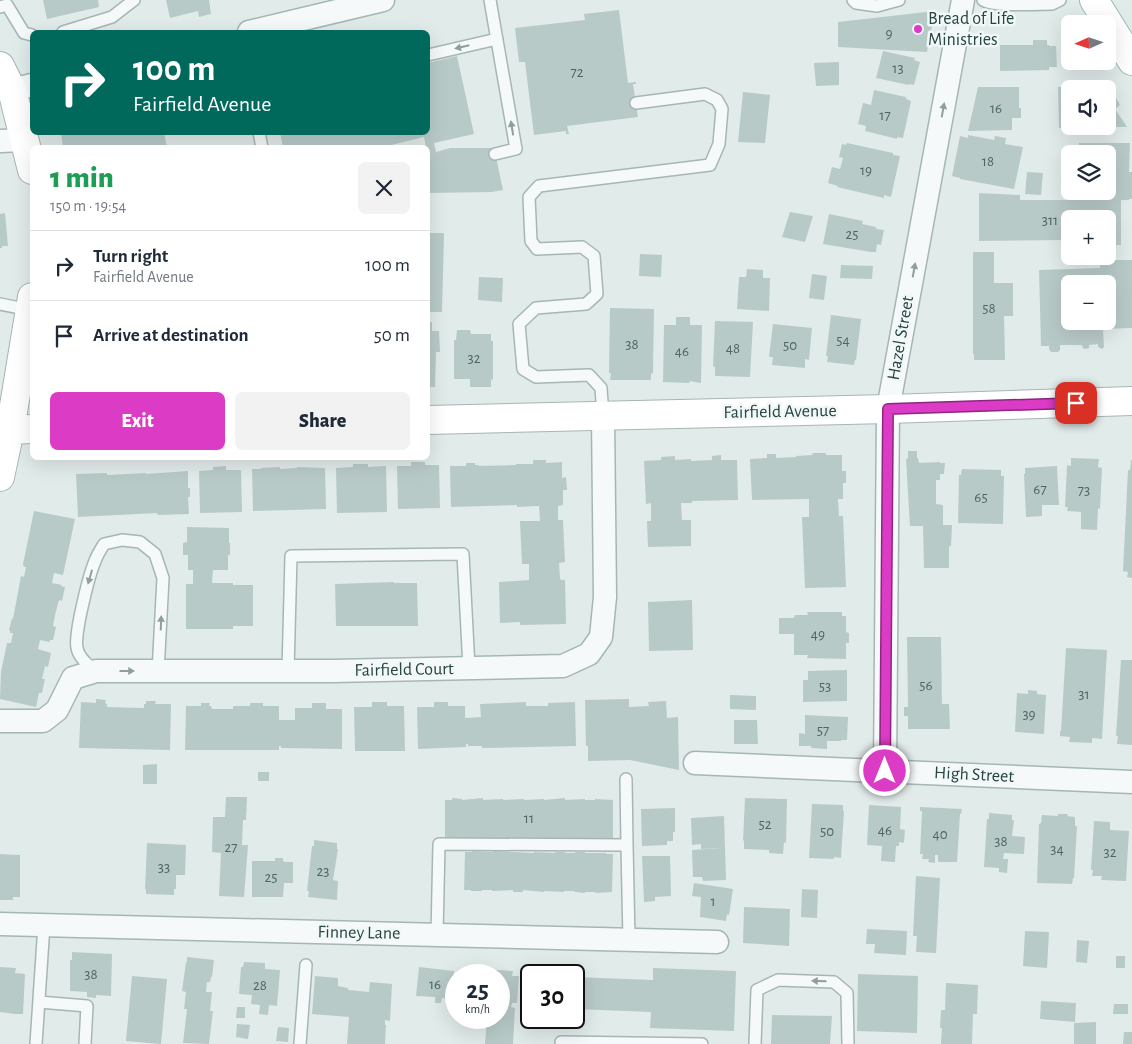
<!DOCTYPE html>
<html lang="en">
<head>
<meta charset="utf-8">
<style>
  body { margin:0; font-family:"Alegreya Sans",sans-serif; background:#f2f2f3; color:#1f2937; height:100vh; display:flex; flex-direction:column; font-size:19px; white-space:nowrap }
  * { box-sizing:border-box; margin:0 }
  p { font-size:16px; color:#747a83 }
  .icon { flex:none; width:28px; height:28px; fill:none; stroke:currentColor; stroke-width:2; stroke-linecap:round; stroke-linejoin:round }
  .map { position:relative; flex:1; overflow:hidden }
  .drawer { position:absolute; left:30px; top:145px; width:400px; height:315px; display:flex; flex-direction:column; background:#fff; border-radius:8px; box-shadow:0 5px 20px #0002 }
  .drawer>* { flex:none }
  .top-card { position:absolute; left:30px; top:30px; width:400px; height:105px; border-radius:8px; box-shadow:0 5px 20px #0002; background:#00695c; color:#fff; overflow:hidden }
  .needle { width:32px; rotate:267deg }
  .buttons { position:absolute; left:1061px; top:15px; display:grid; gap:10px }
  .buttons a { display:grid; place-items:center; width:55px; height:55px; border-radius:8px; background:#fff; box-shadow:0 5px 20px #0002; font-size:25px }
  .speed { position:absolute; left:445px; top:964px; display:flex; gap:10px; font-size:25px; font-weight:700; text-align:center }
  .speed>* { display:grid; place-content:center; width:65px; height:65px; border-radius:50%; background:#fff; box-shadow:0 5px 20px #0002; line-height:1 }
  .speed small { font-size:12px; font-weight:400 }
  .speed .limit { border:2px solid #111; border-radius:8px; background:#fff; color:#111 }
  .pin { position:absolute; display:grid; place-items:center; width:42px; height:42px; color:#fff; margin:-21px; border-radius:10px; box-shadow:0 2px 8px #0006 }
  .me { position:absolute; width:55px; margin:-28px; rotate:0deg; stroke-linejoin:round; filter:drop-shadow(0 0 4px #0008) }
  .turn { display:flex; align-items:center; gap:18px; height:105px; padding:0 20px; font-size:22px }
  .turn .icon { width:65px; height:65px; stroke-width:2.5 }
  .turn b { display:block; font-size:35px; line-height:42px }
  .round { display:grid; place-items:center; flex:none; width:52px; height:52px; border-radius:8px; background:#f2f2f3 }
  .head { display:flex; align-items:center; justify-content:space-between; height:85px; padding:0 20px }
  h1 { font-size:30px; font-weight:800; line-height:38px; color:#1e9e55 }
  .primary-button { display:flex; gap:10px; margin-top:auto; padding:10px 20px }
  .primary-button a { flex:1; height:58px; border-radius:8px; background:#db3bc5; color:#fff; font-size:20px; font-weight:800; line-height:58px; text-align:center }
  .primary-button a+a { background:#f2f2f3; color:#1f2937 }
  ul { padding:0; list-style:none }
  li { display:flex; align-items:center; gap:15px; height:70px; padding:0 20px; border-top:1px solid #e0e1e3 }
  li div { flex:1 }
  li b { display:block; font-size:19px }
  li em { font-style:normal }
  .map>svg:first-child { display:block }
  .building { fill:#b8cac8; fill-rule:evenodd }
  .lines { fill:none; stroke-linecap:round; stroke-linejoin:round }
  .lane-casing { stroke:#a6b6b5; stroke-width:14 }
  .street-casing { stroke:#a6b6b5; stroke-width:25 }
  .secondary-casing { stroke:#a6b6b5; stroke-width:30 }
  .primary-casing { stroke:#9fb8b5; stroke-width:30 }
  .lane { stroke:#f5f9f9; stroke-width:11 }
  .street { stroke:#f5f9f9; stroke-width:22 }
  .secondary { stroke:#fff; stroke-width:28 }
  .primary { stroke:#fff; stroke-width:28 }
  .oneway { fill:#8e9f9e }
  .route-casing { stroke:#8e2680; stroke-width:12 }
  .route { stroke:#db3bc5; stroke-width:9 }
  .poi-dot { fill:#db3bc5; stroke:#f1f8f7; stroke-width:2 }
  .labels { text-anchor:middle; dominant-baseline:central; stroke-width:5; stroke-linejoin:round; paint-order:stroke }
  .number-label { font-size:15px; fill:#4c6664 }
  .poi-label { font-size:18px; fill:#284543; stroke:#f1f8f7; text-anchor:start }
  .street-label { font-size:18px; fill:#284543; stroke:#f1f8f7 }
</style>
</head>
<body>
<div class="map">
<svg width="1132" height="1044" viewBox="0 0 1132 1044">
  <rect width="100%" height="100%" fill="#e1ebea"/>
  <path class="building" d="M43,0H98L99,7L47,19Z
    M166,0H209L211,14L199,17L198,11L170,18Z
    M619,10L628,83L636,82V84H633L638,117L567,126L569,134H566V131L534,135L525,62H519L515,28L585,20L584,14Z
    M935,11L927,52L838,47V22Z
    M1033,40H1047V45H1049V46H1056L1057,67H1049V70L1000,71V45H1033Z
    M883,51L915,58L914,60L920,62L914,85L909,84V85L876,78Z
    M457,56L474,134L434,143L436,152L450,148H494L503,190L492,192L428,193V148H426L424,137L379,148H283L280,132H428V63Z
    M839,62V85L816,86L814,63Z
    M1098,85H1101L1103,89H1070V128H1059L1058,87L1098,86Z
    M978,87H1019V108H1021V118H1012V130L968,131Z
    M874,90L906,97V99L911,101L903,138L897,137V139L865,131L866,126L858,124L863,103L871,105Z
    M743,92L770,95L765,143L738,142Z
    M1108,96L1109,99L1115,96L1120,105L1115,109L1127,127H1108Z
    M61,132H164L167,148H63Z
    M968,135L994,140L995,136L1006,138L1005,144L1023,147L1014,189L960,179V178L952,176L960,136L968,138Z
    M847,143L893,153V155L900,156L891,197L884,195V198L837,187L838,186L828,183L832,167L840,169L843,158L839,157L842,144L846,145Z
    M1079,143H1130L1129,172H1132V199H1129V200H1121V245H1108V219H1070V240L979,241V193L1020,195V200H1067V178H1070V191H1108V154H1079Z
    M1027,172L1043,173L1041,195L1025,194Z
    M790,212L813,216L805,242L782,237Z
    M5,213L8,246H2V248H0V214Z
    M829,214L863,221L862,224L876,227V229L884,230L881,245L877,244L876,252H871L823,244Z
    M428,233H444L442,312H428Z
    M973,252H994V283H1013V316H1004L1005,360H974V354H973Z
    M640,254L662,255L661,277L639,276Z
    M1100,260H1132V328L1103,329L1104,347L1102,349L1098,347V344L1089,345V348L1085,349L1083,348L1082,345H1060V350L1058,352H1051L1049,349V346H1041L1039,270L1100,268ZM1070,284H1108V321H1070Z
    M841,265L873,266L872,279L840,278Z
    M747,269L763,270V278H770L769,311L737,309L739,277H746Z
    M812,274L827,276L824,300L809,298Z
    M479,277L503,278L502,302L478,300Z
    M610,308L654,309L653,373L651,374V380H610L611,373H609Z
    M831,315L861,319L856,360H855L854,365L827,362L828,356H826Z
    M676,317H690V325H702L701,383L690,381L689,383L663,382L664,325H676Z
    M715,321L753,322L750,377L715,376V367L713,366Z
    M428,322H432V331H439L440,352H436L435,387H428Z
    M773,324L812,328L809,360L805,359V368L772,365L773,357H769Z
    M457,330H470L471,334H491V341H493V380L491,379V387H470V379H454V340H456Z
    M908,451H917V458H918L919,463L940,462V463H945L944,474H940V480H936V504L943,505V525H952L951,546H949V568H924L923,526H910L906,459L908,458Z
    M813,453H826V455H842V471H846V483H843V499H838L839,516H843L846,587L805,588L802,517H809V499L752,500L750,459L767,458V454H776V458L796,457V456L812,455Z
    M721,455V460H737L738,500L692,501V503H681L682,520H691V546L648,547L647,521H651V503L646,504L644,461L661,460V457L675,456V460L691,459V461L712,460V456Z
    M1071,458L1099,459L1098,467L1102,468L1100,509L1098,508L1097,530L1081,529V512L1067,511L1068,507H1065L1067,465L1071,466Z
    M533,460H546V463L562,462V478L566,477L567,490H563V505L558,506V520H563L565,562L559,563L560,578L561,580H565L566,624L520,625V622L500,623L499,582L529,580V564H522L520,521H540L539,506L517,507V505L451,507L450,466H466V463H475V465H479V466L516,465V464H533Z
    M1131,460H1132V578L1127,577L1128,572L1123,571L1128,470H1130Z
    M411,462H425V465H439L440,508L398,509L397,466H411Z
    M353,464H368V467L386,466L387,512L337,513L336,468L353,467Z
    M226,466V470H241L242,512L200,513L199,471L213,470V467Z
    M1057,466L1059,505H1042V516L1026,517L1024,474H1025V468Z
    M280,467V469L297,468V467L325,468L326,509L253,511L252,469H261V468Z
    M962,469L1001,470V476H1004L1003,524L958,523L959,475H961Z
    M188,471V488H190V497H188L189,514L158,515L157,513L78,517L76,474L107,473V475L146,473V474Z
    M34,511L75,519L63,575L54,573L52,583L62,585L61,586L65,587L62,601L59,600L55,615L53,626L56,627L53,640H50V642L40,640L38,649L51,653L48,667L45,666L42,679H45L42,693H39L36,707L0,699L1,672L7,643H11L13,633H10V630H9L12,618L13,619L21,576L24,577L26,567H24L23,564Z
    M187,527L229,528V543H230V555H228V570H213L212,583H233V585H253V626H233V629H186V584H193V570H188V555H183V543L187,542Z
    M394,582V583H417L418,626H336L335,584Z
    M692,600L693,650L649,651L648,602Z
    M807,612H842V616H846V632L849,633V643H846V659L807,658L808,655H794V634H779V618H794L795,615H808Z
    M907,637H941L942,704H949L950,729H908V716H904V707H908Z
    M1066,648L1107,650L1102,739L1092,738V743L1069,742L1070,737L1060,736V731H1061Z
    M1121,660H1132V745L1117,744L1118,736H1116Z
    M847,670V701L803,702V680H808V671Z
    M1028,690L1037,691V694L1046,695L1044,734L1015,732L1017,693L1028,694Z
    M730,695L756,696V710L730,709Z
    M96,699L106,700L105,703L107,704V707L144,708V704H146V701H156L155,704H171L170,750L79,748L81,702L96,703Z
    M629,699V707L649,706L648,702L666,701L667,718L678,717L679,770L630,760L588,761V746H586L585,700Z
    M372,702H387V706H404L405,751H355L354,707H372Z
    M434,702H448V706H465V718L481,717L480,704L526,702V706H548V703L575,702L576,746L482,748V746H468V744H466V747L418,749L417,707H434Z
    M201,703H210L209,706H211L212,709H233V706H250V703H263V706H279V720H295V708H312V703H326V709H342V749L281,748V746H279V750H185L186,706H201Z
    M805,715L848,717L847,740H841V741H827V749L811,748V746H799V733L805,734Z
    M734,720H757L758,744H734Z
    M157,764V784H143V765Z
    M258,772H269V781H258Z
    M226,797H247L246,820H243L242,845H248L244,897L219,896L221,853L212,852L213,817H225Z
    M452,798L462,799V800L483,798V800L503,799V800L524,799V800L544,799V800L565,798V800L585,799V800H595V799L613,800V838L596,839V838L575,839V838H565V839H555V838L534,839V838H524V839H513V838L493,839V838H483V839H472V838H462L463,839L445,838V800H452Z
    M745,798L787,799L786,843L784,842L783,854L769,853V850L744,849V840L743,841Z
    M812,804L843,805V811H844L841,858L834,857V859L809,858Z
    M869,805L901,807L900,829L905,830L904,843L899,842V846H896L895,862L881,861L882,846L867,845Z
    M920,807L962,809L961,814H960L957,862H938V855H935V863L928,862L929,859H922L923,854H920L922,811H920Z
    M675,808V832H673V841H667V845L642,846L641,809Z
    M989,813L1012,815V820H1014L1012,836L1025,837L1024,854L1004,853L1003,859H1008L1007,873L999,872V868L984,867L987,819H989Z
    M1058,814H1068L1067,816L1075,817V826H1077L1074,878H1073L1072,884L1037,883L1039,824L1041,823L1042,815L1058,816Z
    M724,816L726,880L703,881L702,877H693L692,850L721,848L701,849V844L692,845L691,818Z
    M1094,821L1110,822V830L1129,831L1126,881L1101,880L1102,876H1092L1093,870H1091Z
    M314,840L337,843V849H338L333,880L338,881L337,900L308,897L309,891H307L312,846H314Z
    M147,843L186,845L185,875H176V889H174V895L146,894V889H145Z
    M472,851L493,852V851L534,853V852L555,853V852H565V853H575V852H585V853H606V854H613L612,892L595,893V892H585V893L575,892L574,891H564V892L544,891V892L523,890V892H513V890L492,891V890H482V891H471V890H464L465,852H472Z
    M0,854L20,855V897H13V900H0Z
    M642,856H670L671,896L655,897V901L644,902Z
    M275,858H283V861L285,862H293V883H284L283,897H252V861H275Z
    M916,876L940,878L936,953L916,952L917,936H913Z
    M694,883L733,889L729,915L727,914L726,921L700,917L701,897L692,896Z
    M802,889L818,890L817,918L801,917Z
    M744,907L790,909L789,946L743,943Z
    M867,929L907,931L906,955L874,953L875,944H866Z
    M1025,931L1049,932L1047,968L1023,966Z
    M1077,940L1089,941L1087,963L1076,962Z
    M72,952L112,954L111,996L96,995V998L87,997V992L70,991V960H72Z
    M1116,956H1125V968H1116Z
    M187,957L214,960L212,977H211L210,982H207L206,992H212L210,1011H213L209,1044L183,1043L187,1009H184L186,992L182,991L186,962H187Z
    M244,962L265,963V969L280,970L277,1006L269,1005L268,1015L259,1014L260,1005L251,1004L252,995L239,994L241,967H243Z
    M0,967L16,968L15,973L25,974L23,1014H15L0,1012Z
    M419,967L454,971L451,999L442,998L441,1003H435V997L416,996Z
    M653,968L736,971L734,1031L650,1028L651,1012L574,1009V977L653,980Z
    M483,969L513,971L512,976H519L517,1003H512L511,1007L515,1008L513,1044H485L487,1018H499V975H482Z
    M858,974L918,976L917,1033L857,1031Z
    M132,976L167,979L161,1044L126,1041Z
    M315,976L338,978V986L348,988V990L369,992L370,982L392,984L390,1021L385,1020V1025H386L385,1044H347L349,1017L312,1014Z
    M946,983L978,985L977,1014H973L972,1044H941L942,1028H940L941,1010H945Z
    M1041,1001L1076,1003L1075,1022L1040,1019Z
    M1114,1004H1128V1014H1113Z
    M237,1007H245V1018H236Z
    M772,1015L832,1016L830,1044H771Z
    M1096,1022V1044H1074V1023Z
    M237,1024L250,1025L248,1039L236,1037Z
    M278,1027L289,1028L288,1042L276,1041Z
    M1124,1032H1132V1044H1123Z"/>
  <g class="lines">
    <g class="lane-casing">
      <path id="lane" d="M490,0L516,149L495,154
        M853,0L856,3L877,6L899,0
        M983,0C993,7 1037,4 1052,4L1060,0
        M0,7L7,5L24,33L32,35
        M63,32L112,17L134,0
        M428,55L497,39
        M259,132L262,148
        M0,304L30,310
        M603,416L601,388L589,375L536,377L523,369L519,324L536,308L586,304L597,294L594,256L582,247L537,249L531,241L529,197L539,186L710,165L719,144L722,109L717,100L705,94L636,103
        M96,671C88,665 79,658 77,648C74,634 89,575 95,561C97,555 101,549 104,544L122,540L140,542L155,554L163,578L158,672
        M288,671L291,556L463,554L469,668
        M626,779L627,845
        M437,935L439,844L627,845L629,940
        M39,1002L87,1006L85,1044
        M561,1042L702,1044
        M36,1044L44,925
        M300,1044L306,965
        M755,1044L757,990L778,980L834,982L847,993L848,1044"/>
    </g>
    <g class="street-casing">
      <path id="street" d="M249,32L383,0
        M12,90L32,85
        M0,141L24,140
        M0,721H43L57,710L73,678L96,671H333L563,666L589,654L601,637L605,597L603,416
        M695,763L1132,782
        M885,771L888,409L963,0
        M0,924L717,942"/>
    </g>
    <g class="secondary-casing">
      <path id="secondary" d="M0,66L12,90L32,170
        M428,420L888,409L1132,401
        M10,430L32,429
        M0,477L10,430L32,297"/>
    </g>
    <g class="primary-casing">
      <path id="primary" d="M1094,0L1132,61"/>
    </g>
    <use href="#lane" class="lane"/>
    <use href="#street" class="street"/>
    <use href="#secondary" class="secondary"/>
    <use href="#primary" class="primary"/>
  </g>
  <defs><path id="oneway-solid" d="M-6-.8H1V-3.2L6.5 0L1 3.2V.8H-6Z" transform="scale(1.25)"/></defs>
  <g class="oneway">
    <use href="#oneway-solid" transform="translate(462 47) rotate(167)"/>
    <use href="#oneway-solid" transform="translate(943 110) rotate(-80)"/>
    <use href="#oneway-solid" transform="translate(512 128) rotate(-99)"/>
    <use href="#oneway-solid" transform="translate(914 270) rotate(-80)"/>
    <use href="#oneway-solid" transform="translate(90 577) rotate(106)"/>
    <use href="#oneway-solid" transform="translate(161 623) rotate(-88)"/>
    <use href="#oneway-solid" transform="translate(127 671)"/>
    <use href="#oneway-solid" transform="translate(819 981) rotate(-178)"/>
  </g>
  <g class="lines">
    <g class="route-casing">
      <path id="route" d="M885,771L888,409L1076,403"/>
    </g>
    <use href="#route" class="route"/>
  </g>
  <circle class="poi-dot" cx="918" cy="29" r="5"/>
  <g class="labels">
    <g class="number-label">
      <text x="889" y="33">9</text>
      <text x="898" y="68">13</text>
      <text x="577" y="72">72</text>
      <text x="996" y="108">16</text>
      <text x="885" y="115">17</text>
      <text x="988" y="161">18</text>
      <text x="866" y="170">19</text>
      <text x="1050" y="220">311</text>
      <text x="852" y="234">25</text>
      <text x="989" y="308">58</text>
      <text x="843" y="340">54</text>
      <text x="632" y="344">38</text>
      <text x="790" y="345">50</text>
      <text x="733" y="348">48</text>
      <text x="682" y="351">46</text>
      <text x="474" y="358">32</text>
      <text x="1040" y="489">67</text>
      <text x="1084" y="490">73</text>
      <text x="981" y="497">65</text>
      <text x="818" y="634">49</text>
      <text x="926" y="685">56</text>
      <text x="825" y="686">53</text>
      <text x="1084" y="694">31</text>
      <text x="1029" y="714">39</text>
      <text x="823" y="730">57</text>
      <text x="529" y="818">11</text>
      <text x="765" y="824">52</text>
      <text x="885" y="830">46</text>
      <text x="827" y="831">50</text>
      <text x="940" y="834">40</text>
      <text x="1001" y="841">38</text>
      <text x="231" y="847">27</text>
      <text x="1057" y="849">34</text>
      <text x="1110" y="852">32</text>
      <text x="164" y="867">33</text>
      <text x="323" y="871">23</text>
      <text x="271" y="877">25</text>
      <text x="713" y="901">1</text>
      <text x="91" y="974">38</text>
      <text x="435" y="984">16</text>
      <text x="260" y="985">28</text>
    </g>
    <g class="poi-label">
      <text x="928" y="19">Bread of Life<tspan x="928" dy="21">Ministries</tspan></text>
    </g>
    <g class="street-label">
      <text transform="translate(901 338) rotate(-80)">Hazel Street</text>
      <text transform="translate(780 412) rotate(-1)">Fairfield Avenue</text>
      <text transform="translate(404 670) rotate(-1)">Fairfield Court</text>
      <text transform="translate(974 775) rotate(3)">High Street</text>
      <text transform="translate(359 933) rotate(1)">Finney Lane</text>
    </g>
  </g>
</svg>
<div class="buttons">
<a><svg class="needle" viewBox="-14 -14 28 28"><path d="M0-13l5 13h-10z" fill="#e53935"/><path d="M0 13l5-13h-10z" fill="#747a83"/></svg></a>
<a><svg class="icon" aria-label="sound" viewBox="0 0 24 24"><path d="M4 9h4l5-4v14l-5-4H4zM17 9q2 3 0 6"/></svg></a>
<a><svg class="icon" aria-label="layers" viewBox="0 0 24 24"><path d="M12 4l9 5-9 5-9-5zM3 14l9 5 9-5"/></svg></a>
<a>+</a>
<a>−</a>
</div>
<div class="speed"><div>25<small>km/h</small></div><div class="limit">30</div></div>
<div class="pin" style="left:1076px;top:403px;background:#d93025"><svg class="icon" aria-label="arrive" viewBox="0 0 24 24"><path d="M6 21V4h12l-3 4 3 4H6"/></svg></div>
<svg class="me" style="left:885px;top:771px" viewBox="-20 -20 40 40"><circle r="17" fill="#db3bc5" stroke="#fff" stroke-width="3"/><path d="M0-11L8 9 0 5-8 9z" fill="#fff"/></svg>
<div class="top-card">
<div class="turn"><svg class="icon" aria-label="right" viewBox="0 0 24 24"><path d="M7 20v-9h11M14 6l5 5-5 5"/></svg><div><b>100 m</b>Fairfield Avenue</div></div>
</div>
<section class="drawer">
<div class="head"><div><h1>1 min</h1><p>150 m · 19:54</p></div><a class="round"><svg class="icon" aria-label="close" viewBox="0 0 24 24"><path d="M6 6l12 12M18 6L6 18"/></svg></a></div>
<ul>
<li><svg class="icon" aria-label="right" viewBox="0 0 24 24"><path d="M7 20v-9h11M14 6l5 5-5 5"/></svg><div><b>Turn right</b><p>Fairfield Avenue</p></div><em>100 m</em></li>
<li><svg class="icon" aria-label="arrive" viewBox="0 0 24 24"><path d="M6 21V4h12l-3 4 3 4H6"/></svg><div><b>Arrive at destination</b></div><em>50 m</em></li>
</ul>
<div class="primary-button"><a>Exit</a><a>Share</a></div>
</section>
</div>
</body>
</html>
